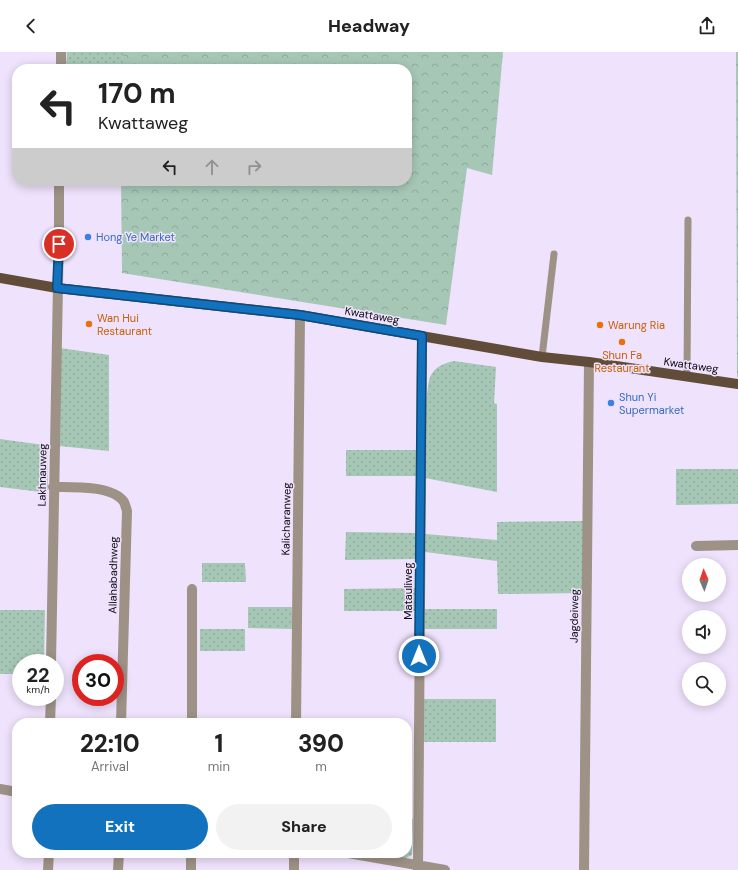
<!DOCTYPE html>
<html lang="en">
<head>
<meta charset="utf-8">
<style>
  body { margin:0; font-family:"DM Sans",sans-serif; background:#f2f2f2; color:#222; height:100vh; display:flex; flex-direction:column; font-size:15px; white-space:nowrap }
  * { box-sizing:border-box; margin:0 }
  p { font-size:13px; color:#767676 }
  .icon { flex:none; width:22px; height:22px; fill:none; stroke:currentColor; stroke-width:2; stroke-linecap:round; stroke-linejoin:round }
  .map { position:relative; flex:1; overflow:hidden }
  .side { position:absolute; left:12px; top:666px; width:400px; height:140px; display:flex; flex-direction:column; background:#fff; border-radius:16px; box-shadow:0 2px 10px #0003 }
  .side>* { flex:none }
  .banner { position:absolute; left:12px; top:12px; width:400px; height:122px; border-radius:16px; box-shadow:0 2px 10px #0003; background:#fff; color:#222; overflow:hidden }
  .needle { width:26px; rotate:358deg }
  .tools { position:absolute; left:682px; top:506px; display:grid; gap:8px }
  .tools a { display:grid; place-items:center; width:44px; height:44px; border-radius:50%; background:#fff; box-shadow:0 2px 10px #0003; font-size:20px }
  .speed { position:absolute; left:12px; top:602px; display:flex; gap:8px; font-size:20px; font-weight:700; text-align:center }
  .speed>* { display:grid; place-content:center; width:52px; height:52px; border-radius:50%; background:#fff; box-shadow:0 2px 10px #0003; line-height:1 }
  .speed small { font-size:10px; font-weight:400 }
  .speed .limit { border:6px solid #d22; background:#fff; color:#111 }
  .pin { position:absolute; display:grid; place-items:center; width:34px; height:34px; color:#fff; margin:-17px; border:2px solid #fff; border-radius:50%; box-shadow:0 1px 4px #0007 }
  .me { position:absolute; width:44px; margin:-22px; rotate:0deg; stroke-linejoin:round; filter:drop-shadow(0 0 3px #0008) }
  .turn { display:flex; align-items:center; gap:14px; height:84px; padding:0 20px; font-size:18px }
  .turn .icon { width:52px; height:52px; stroke-width:2.5 }
  .turn b { display:block; font-size:28px; line-height:34px }
  .lanes { display:flex; align-items:center; height:38px; padding:0 20px; background:#0003; justify-content:center; gap:20px; direction:ltr }
  .lanes .off { opacity:.35 }
  .eta { display:flex; justify-content:space-evenly; align-items:center; height:68px; text-align:center }
  .eta b { font-size:24px; font-weight:800; line-height:28px }
  .action { display:flex; gap:8px; margin-top:auto; padding:8px 20px }
  .action a { flex:1; height:46px; border-radius:24px; background:#1272be; color:#fff; font-size:16px; font-weight:800; line-height:46px; text-align:center }
  .action a+a { background:#f2f2f2; color:#222 }
  header { display:flex; justify-content:space-between; align-items:center; height:52px; padding:0 20px; background:#fff; font-size:18px; font-weight:800 }
  .map>svg:first-child { display:block }
  .green { fill:url(#green-dots) }
  .forest { fill:url(#forest-crowns) }
  .lines { fill:none; stroke-linecap:round; stroke-linejoin:round }
  .service { stroke:#9e9287; stroke-width:7 }
  .minor { stroke:#9e9287; stroke-width:10 }
  .primary { stroke:#604c39; stroke-width:10 }
  .route-casing { stroke:#0c4a7c; stroke-width:10 }
  .route { stroke:#1272be; stroke-width:7 }
  .shop-dot { fill:#3f7fe0; stroke:#efe2fc; stroke-width:1.5 }
  .food-dot { fill:#e8710a; stroke:#efe2fc; stroke-width:1.5 }
  .labels { text-anchor:middle; dominant-baseline:central; stroke-width:3; stroke-linejoin:round; paint-order:stroke }
  .shop-label { font-size:11px; fill:#366cbe; stroke:#efe2fc; text-anchor:start }
  .street-label { font-size:11px; fill:#0e0913; stroke:#efe2fc }
  .food-label { font-size:11px; fill:#c56008; stroke:#efe2fc; text-anchor:start }
</style>
</head>
<body>
<header><svg class="icon" aria-label="back" viewBox="0 0 24 24"><path d="M15 5l-7 7 7 7"/></svg>Headway<svg class="icon" aria-label="share" viewBox="0 0 24 24"><path d="M12 15V3M7 8l5-5 5 5M5 13v7h14v-7"/></svg></header>
<div class="map">
<svg width="738" height="818" viewBox="0 0 738 818">
  <defs>
    <pattern id="green-dots" width="8" height="8" patternUnits="userSpaceOnUse"><rect width="8" height="8" fill="#a6c7b6"/><path d="M2 2h.1M6 6h.1" fill="none" stroke="#8eaa9c" stroke-width="1.8" stroke-linecap="round"/></pattern>
    <pattern id="forest-crowns" width="20" height="18" patternUnits="userSpaceOnUse"><rect width="20" height="18" fill="#a6c7b6"/><path d="M2 6a3 3 0 1 1 6 0M12 15a3 3 0 1 1 6 0" fill="none" stroke="#8eaa9c"/></pattern>
  </defs>
  <rect width="100%" height="100%" fill="#efe2fc"/>
  <path class="green" d="M67,0H123V17H91L66,14Z
    M60,296L109,303V399L59,394Z
    M454,309L496,315L494,351L497,352V440L425,426C425,408 424,335 431,323C436,314 445,311 454,309Z
    M0,387L44,393L47,396L48,438L41,440L0,435Z
    M346,398H418V424H346Z
    M676,417H738V452L676,453Z
    M583,469V541L498,542L497,509L425,500V482L497,488V470Z
    M346,480L417,481L416,507L345,508Z
    M202,511H245L246,530H202Z
    M416,536V559H344V537Z
    M248,555H292V577L248,576Z
    M424,557H497V577H424Z
    M0,558H45L44,611H21V622H0Z
    M200,577H245V599H200Z
    M424,647H496V690H424Z
    M407,767H413L412,803L403,807L374,801H407Z"/>
  <path class="forest" d="M123,0H503L492,123L467,116L446,273L122,221L121,129H407V17H123Z
    M736,0H738V325H737Z"/>
  <g class="lines">
    <path class="service" d="M542,305L554,202
      M687,325L688,168"/>
    <path class="minor" d="M61,17V0
      M53,435C71,435 113,433 124,450C125,452 126,456 127,459L121,671
      M696,494L738,493
      M192,537V671
      M51,611L59,178V129
      M50,671L51,645
      M296,671L300,263
      M0,737L17,740
      M348,801L445,818
      M48,818L49,801
      M118,818L119,801
      M191,818V801
      M294,818V801
      M418,818L422,284
      M584,818L589,310"/>
    <path class="primary" d="M0,226L57,236L300,263L542,305L589,310L738,332"/>
  </g>
  <g class="lines">
    <g class="route-casing">
      <path id="route" d="M59,192L57,236L300,263L422,284L419,604"/>
    </g>
    <use href="#route" class="route"/>
  </g>
  <g class="shop-dot">
    <circle cx="88" cy="185" r="4"/>
    <circle cx="611" cy="351" r="4"/>
  </g>
  <g class="food-dot">
    <circle cx="89" cy="272" r="4"/>
    <circle cx="600" cy="273" r="4"/>
    <circle cx="622" cy="290" r="4"/>
  </g>
  <g class="labels">
    <g class="shop-label">
      <text x="96" y="185">Hong Ye Market</text>
      <text x="619" y="345">Shun Yi<tspan x="619" dy="13">Supermarket</tspan></text>
    </g>
    <g class="street-label">
      <text transform="translate(372 263) rotate(10)">Kwattaweg</text>
      <text transform="translate(691 313) rotate(8)">Kwattaweg</text>
      <text transform="translate(42 423) rotate(-89)">Lakhnauweg</text>
      <text transform="translate(286 467) rotate(-89)">Kalicharanweg</text>
      <text transform="translate(113 523) rotate(-89)">Allahabadhweg</text>
      <text transform="translate(408 539) rotate(-90)">Matauliweg</text>
      <text transform="translate(574 564) rotate(-89)">Jagdeiweg</text>
    </g>
    <g class="food-label">
      <text x="97" y="266">Wan Hui<tspan x="97" dy="13">Restaurant</tspan></text>
      <text x="608" y="273">Warung Ria</text>
      <text x="622" y="303" text-anchor="middle">Shun Fa<tspan x="622" dy="13">Restaurant</tspan></text>
    </g>
  </g>
</svg>
<div class="tools">
<a><svg class="needle" viewBox="-14 -14 28 28"><path d="M0-13l5 13h-10z" fill="#e53935"/><path d="M0 13l5-13h-10z" fill="#767676"/></svg></a>
<a><svg class="icon" aria-label="sound" viewBox="0 0 24 24"><path d="M4 9h4l5-4v14l-5-4H4zM17 9q2 3 0 6"/></svg></a>
<a><svg class="icon" aria-label="search" viewBox="0 0 24 24"><circle cx="10" cy="10" r="6"/><path d="M15 15l6 6"/></svg></a>
</div>
<div class="speed"><div>22<small>km/h</small></div><div class="limit">30</div></div>
<div class="pin" style="left:59px;top:192px;background:#d93025"><svg class="icon" aria-label="arrive" viewBox="0 0 24 24"><path d="M6 21V4h12l-3 4 3 4H6"/></svg></div>
<svg class="me" style="left:419px;top:604px" viewBox="-20 -20 40 40"><circle r="17" fill="#1272be" stroke="#fff" stroke-width="3"/><path d="M0-11L8 9 0 5-8 9z" fill="#fff"/></svg>
<div class="banner">
<div class="turn"><svg class="icon" aria-label="left" viewBox="0 0 24 24"><path d="M17 20v-9H6M10 6l-5 5 5 5"/></svg><div><b>170 m</b>Kwattaweg</div></div>
<div class="lanes"><svg class="icon" aria-label="left" viewBox="0 0 24 24"><path d="M17 20v-9H6M10 6l-5 5 5 5"/></svg><svg class="icon off" aria-label="ahead" viewBox="0 0 24 24"><path d="M12 20V5M6 11l6-6 6 6"/></svg><svg class="icon off" aria-label="right" viewBox="0 0 24 24"><path d="M7 20v-9h11M14 6l5 5-5 5"/></svg></div>
</div>
<section class="side">
<div class="eta">
<div><b>22:10</b><p>Arrival</p></div>
<div><b>1</b><p>min</p></div>
<div><b>390</b><p>m</p></div>
</div>
<div class="action"><a>Exit</a><a>Share</a></div>
</section>
</div>
</body>
</html>
